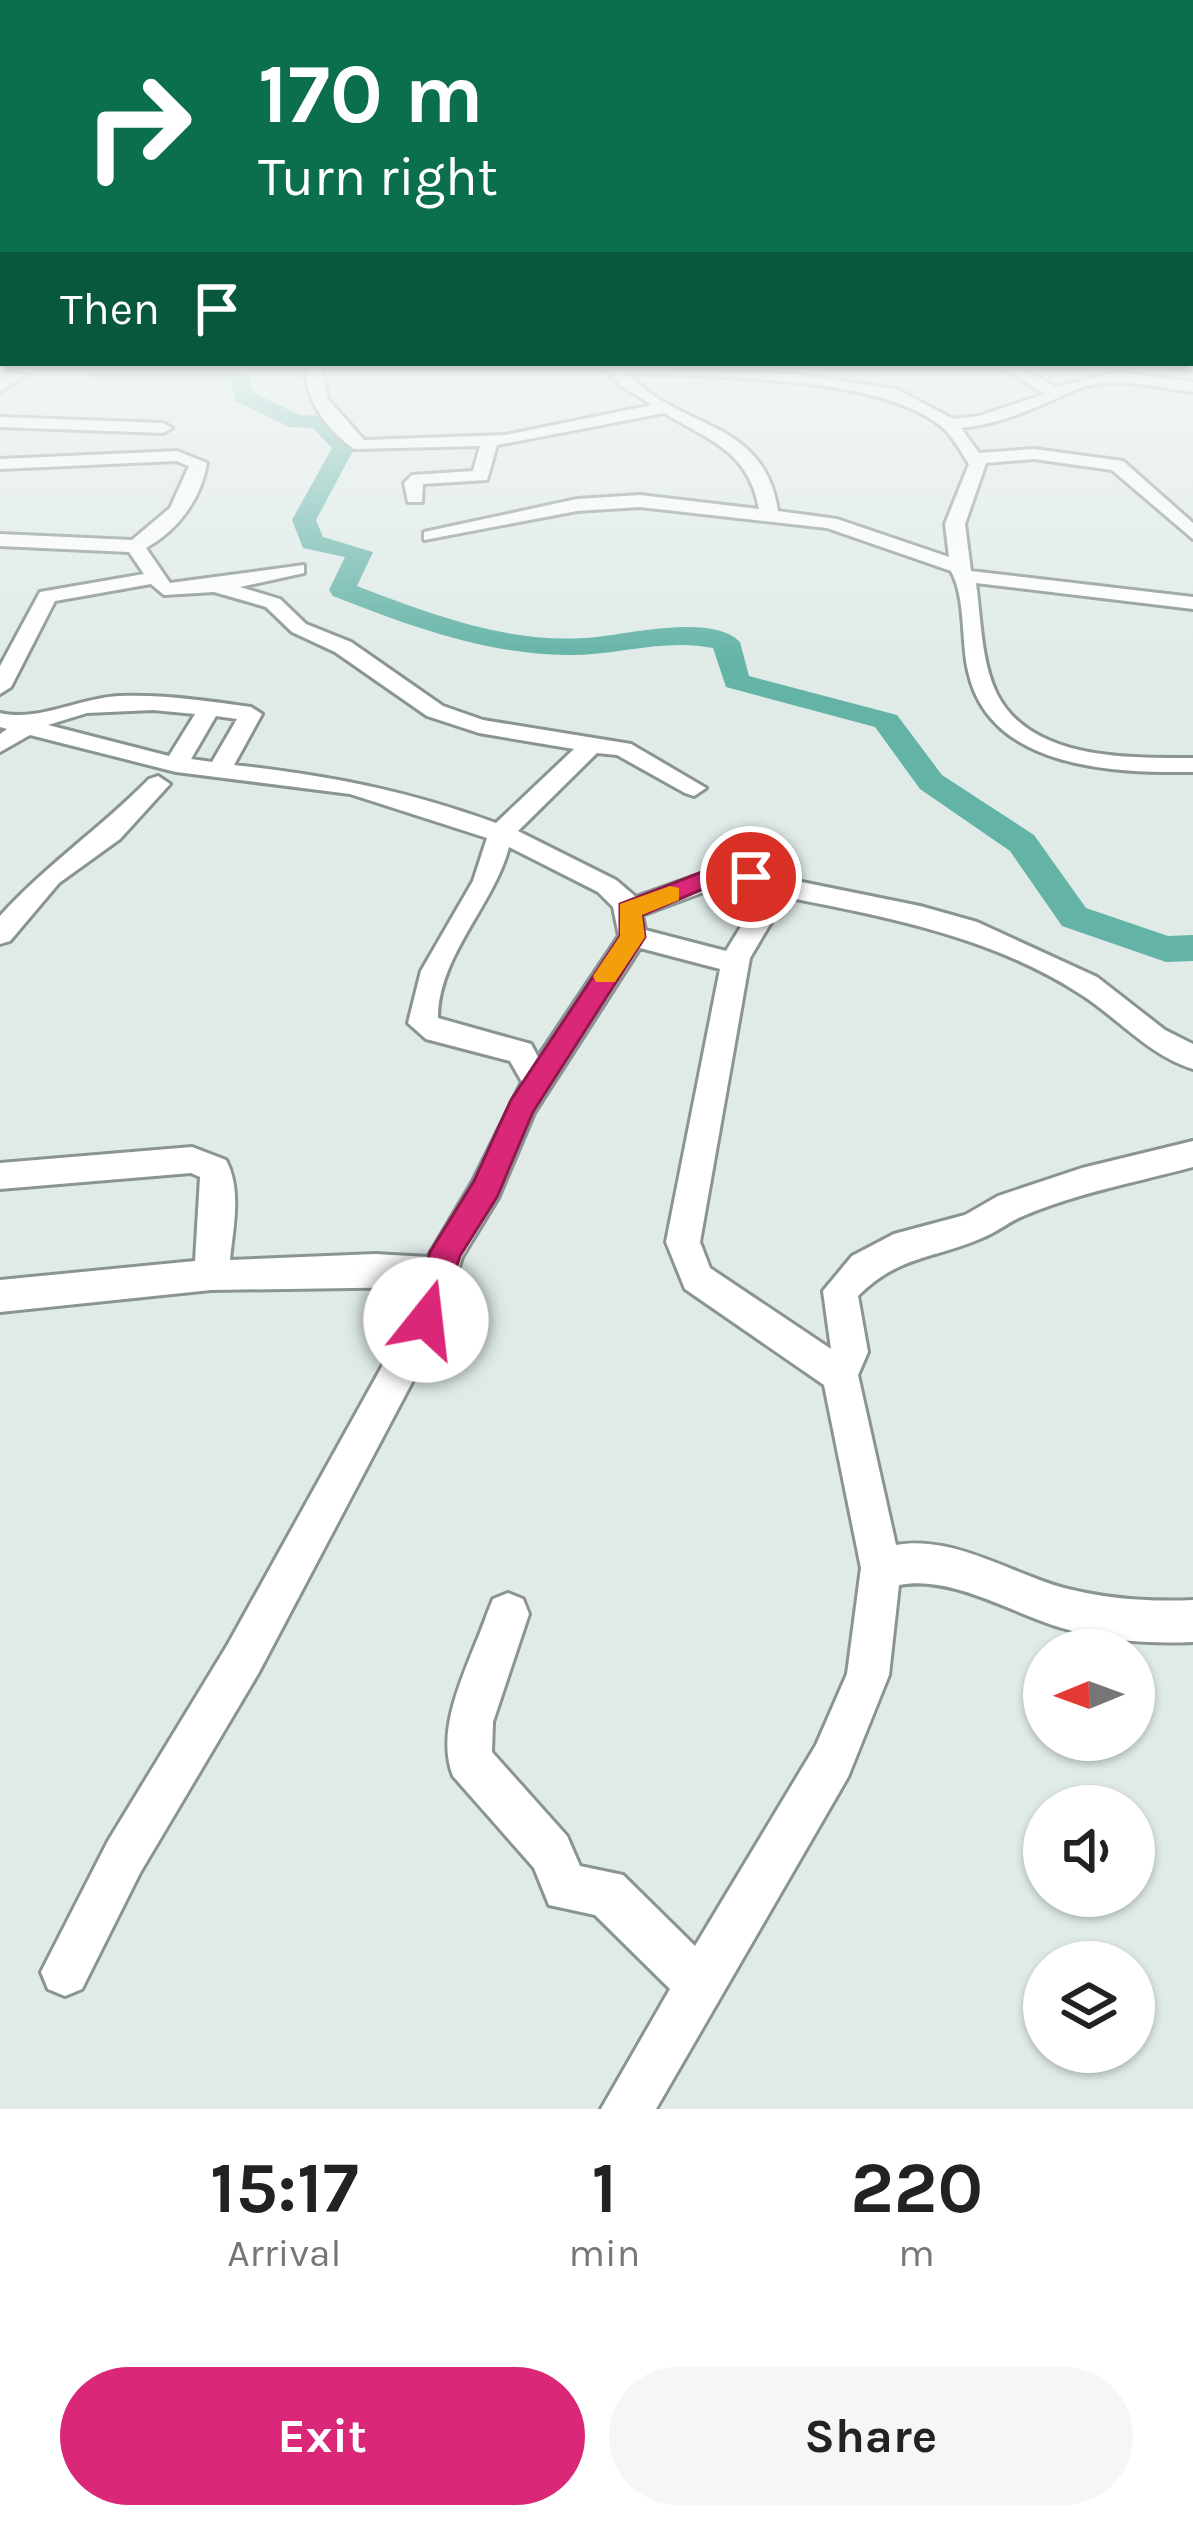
<!DOCTYPE html>
<html lang="en">
<head>
<meta charset="utf-8">
<style>
  body { margin:0; font-family:Karla,sans-serif; background:#f6f6f6; color:#222; height:100vh; display:flex; flex-direction:column; font-size:45px; white-space:nowrap }
  * { box-sizing:border-box; margin:0 }
  p { font-size:39px; color:#767676 }
  .icon { flex:none; width:66px; height:66px; fill:none; stroke:currentColor; stroke-width:2; stroke-linecap:round; stroke-linejoin:round }
  .map { position:relative; height:2109px; overflow:hidden }
  .sheet { display:flex; flex-direction:column; background:#fff; flex:1 }
  .sheet>* { flex:none }
  .guide { position:absolute; left:0px; top:0px; width:1194px; height:366px; box-shadow:0 3px 9px #0004; background:#0b6e4f; color:#fff; overflow:hidden }
  .needle { width:78px; rotate:269deg }
  .fabs { position:absolute; left:1023px; top:1629px; display:grid; gap:24px }
  .fabs a { display:grid; place-items:center; width:132px; height:132px; border-radius:50%; background:#fff; box-shadow:0 3px 9px #0004; font-size:60px }
  .pin { position:absolute; display:grid; place-items:center; width:102px; height:102px; color:#fff; margin:-51px; border:6px solid #fff; border-radius:50%; box-shadow:0 3px 12px #0007 }
  .me { position:absolute; width:132px; margin:-66px; rotate:16deg; stroke-linejoin:round; filter:drop-shadow(0 0 9px #0008) }
  .turn { display:flex; align-items:center; gap:42px; height:252px; padding:0 60px; font-size:54px }
  .turn .icon { width:156px; height:156px; stroke-width:2.5 }
  .turn b { display:block; font-size:84px; line-height:102px }
  .then { display:flex; align-items:center; height:114px; padding:0 60px; background:#0003; gap:24px; font-size:45px }
  .eta { display:flex; justify-content:space-evenly; align-items:center; height:204px; text-align:center }
  .eta b { font-size:72px; font-weight:700; line-height:84px }
  .button { display:flex; gap:24px; margin-top:auto; padding:24px 60px }
  .button a { flex:1; height:138px; border-radius:72px; background:#db2777; color:#fff; font-size:48px; font-weight:700; line-height:138px; text-align:center }
  .button a+a { background:#f6f6f6; color:#222 }
  .map>svg:first-child { display:block }
  .lines { fill:none; stroke-linecap:round; stroke-linejoin:round }
  .river { fill:#64b3a7; fill-rule:evenodd }
  .minor-casing { stroke:#8a9492; stroke-width:6 }
  .minor { fill:#fff; fill-rule:evenodd }
  .route { fill:#db2777; stroke:#8e194d; stroke-width:3 }
  .slow { fill:#f59e0b }
</style>
</head>
<body>
<div class="map">
<svg width="1193" height="2109" viewBox="0 0 1193 2109">
  <rect width="100%" height="100%" fill="#e0ebe8"/>
  <g class="lines">
    <path class="river" d="M91,367L239,368L249,374L254,393L300,415L327,416L355,447L316,520L323,537L373,552L357,586C430,614 505,643 585,638C623,636 711,612 740,642L749,676L897,715L942,775L1034,835L1086,908L1168,936L1193,935V961L1166,962L1062,926L1010,851L920,789L875,727L726,687L713,648C664,638 615,656 566,655C484,654 407,625 333,596L329,590L345,557L303,548L292,520L332,448L313,428L289,427L236,401L230,380H95L85,374Z"/>
    <g class="minor-casing">
      <path id="minor" d="M306,367H322L328,399L364,440L505,435L652,405L620,385L604,367L792,374L896,389L953,419L979,416L1045,394L1001,367H1020L1055,387L1118,372L1193,382V392C1154,387 1107,374 1070,392C1035,408 1001,424 961,428L979,453L1034,449L1123,461L1193,523V539L1112,470L1034,459L986,463L965,524L971,571L1193,597V609L976,583C981,618 981,662 997,694C1031,761 1130,758 1193,758V772C1113,773 989,769 968,671C961,641 966,598 951,571L827,528L640,507L577,511L424,540V532L577,499L640,495L759,509C749,451 709,440 664,413L497,445L487,480L423,484L422,502H408L404,483L412,475L473,471L480,446L354,449C328,431 304,399 306,367ZM628,373C710,378 879,374 942,427C953,436 961,452 969,464L945,524L949,557L837,519L778,511C764,417 678,431 628,373Z
        M12,372L26,375L0,392V380Z
        M0,417L163,423L172,428L163,433L0,427Z
        M177,451L207,463C201,499 178,530 146,548L170,583L304,565V573L240,587L280,599L306,624L351,642L443,706L483,720L631,744L706,788L694,796L685,793L617,755L597,753L518,831L616,880L636,897L723,866L920,906L977,922L1097,977L1165,1030L1193,1044V1069C1146,1054 1118,1017 1077,992C989,936 886,917 786,897L750,958L700,1242L710,1268L831,1349L823,1291L852,1256L894,1234L965,1215L998,1196L1082,1168L1193,1141V1167C1137,1182 1077,1193 1023,1216C1009,1222 997,1232 982,1238C934,1259 899,1255 858,1296L868,1352L858,1375L896,1545C953,1535 1010,1573 1064,1588C1107,1599 1149,1602 1193,1600V1642C1149,1644 1105,1641 1062,1628C1011,1613 952,1575 899,1585L889,1675L848,1777L656,2109H601L670,1989L595,1915L549,1905L534,1868L453,1776C433,1726 471,1661 487,1614L493,1599L508,1593L523,1599L529,1614L493,1722L492,1752L567,1836L580,1866L623,1875L695,1946L816,1745L847,1674L861,1568L824,1385L685,1289L666,1242L720,969L640,948L534,1113L498,1198L462,1257L439,1331L258,1674L140,1873L82,1989L65,1996L48,1989L41,1972L108,1841L228,1644L410,1316L418,1287L211,1290L0,1312V1280L195,1261L200,1177L191,1173L0,1189V1163L192,1147L226,1160C242,1190 233,1228 230,1260L375,1254L428,1257L473,1181L522,1082L510,1061L426,1039L408,1023L421,971L473,881L487,838L350,794L176,772L30,735L0,752V734L7,729L0,727V713C38,722 79,698 119,696C163,694 207,701 251,707L262,714L234,765C331,776 404,790 496,823L574,749L479,733L427,716L335,652L292,632L266,607L214,592L164,595L151,584L55,601L11,687L0,694V666L40,592L144,574L129,552L0,546V534L132,540L170,508L189,466L176,461L0,469V459ZM153,710L195,714L169,756L48,725L87,713ZM216,716L237,719L212,762L191,759ZM509,847L598,892L613,907L619,936L538,1057L531,1044L438,1018C438,956 494,905 509,847ZM725,884L762,892L726,951L645,930L642,915Z
        M158,776L170,784L120,839L59,883L10,941L0,944V916C46,865 101,828 149,779Z"/>
    </g>
    <use href="#minor" class="minor"/>
  </g>
  <linearGradient id="sky" x2="0" y2="1"><stop stop-color="#73b4ce"/><stop offset="0.55" stop-color="#f1f6f5"/><stop offset="1" stop-color="#f1f6f5" stop-opacity="0"/></linearGradient>
  <rect width="1193" height="662" fill="url(#sky)"/>
  <path class="route" d="M751,869L759,871V883L710,886L642,915L645,937L533,1112L497,1197L460,1256L437,1330L426,1335L414,1330L410,1320L430,1252L474,1181L511,1100L620,936V904L707,870Z"/>
  <path class="slow" d="M670,886L679,888V900L642,915L645,937L615,982H596L593,976L620,936V904Z"/>
</svg>
<div class="fabs">
<a><svg class="needle" viewBox="-14 -14 28 28"><path d="M0-13l5 13h-10z" fill="#e53935"/><path d="M0 13l5-13h-10z" fill="#767676"/></svg></a>
<a><svg class="icon" aria-label="sound" viewBox="0 0 24 24"><path d="M4 9h4l5-4v14l-5-4H4zM17 9q2 3 0 6"/></svg></a>
<a><svg class="icon" aria-label="layers" viewBox="0 0 24 24"><path d="M12 4l9 5-9 5-9-5zM3 14l9 5 9-5"/></svg></a>
</div>
<div class="pin" style="left:751px;top:877px;background:#d93025"><svg class="icon" aria-label="arrive" viewBox="0 0 24 24"><path d="M6 21V4h12l-3 4 3 4H6"/></svg></div>
<svg class="me" style="left:426px;top:1320px" viewBox="-20 -20 40 40"><circle r="19" fill="#fff"/><path d="M0-13L10 11 0 6-10 11z" fill="#db2777"/></svg>
<div class="guide">
<div class="turn"><svg class="icon" aria-label="right" viewBox="0 0 24 24"><path d="M7 20v-9h11M14 6l5 5-5 5"/></svg><div><b>170 m</b>Turn right</div></div>
<div class="then">Then<svg class="icon" aria-label="arrive" viewBox="0 0 24 24"><path d="M6 21V4h12l-3 4 3 4H6"/></svg></div>
</div>
</div>
<section class="sheet">
<div class="eta">
<div><b>15:17</b><p>Arrival</p></div>
<div><b>1</b><p>min</p></div>
<div><b>220</b><p>m</p></div>
</div>
<div class="button"><a>Exit</a><a>Share</a></div>
</section>
</body>
</html>
